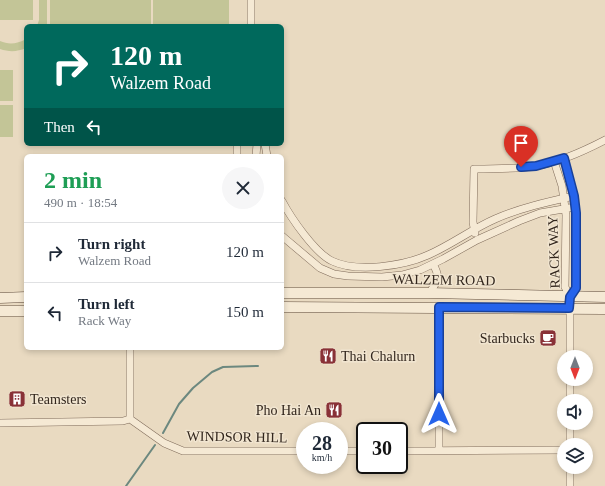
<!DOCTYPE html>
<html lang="en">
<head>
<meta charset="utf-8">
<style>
  body { margin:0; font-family:"Times New Roman",serif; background:#f6f6f7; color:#1f2937; height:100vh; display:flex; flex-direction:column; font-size:15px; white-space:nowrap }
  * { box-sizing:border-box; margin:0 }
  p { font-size:13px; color:#747a83 }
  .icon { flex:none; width:22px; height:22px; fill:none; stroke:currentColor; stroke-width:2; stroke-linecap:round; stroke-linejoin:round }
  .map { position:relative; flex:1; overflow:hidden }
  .panel { position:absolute; left:24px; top:154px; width:260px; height:196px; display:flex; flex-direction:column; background:#fff; border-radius:6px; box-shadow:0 2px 6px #0003 }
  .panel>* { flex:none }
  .top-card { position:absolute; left:24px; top:24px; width:260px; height:122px; border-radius:6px; box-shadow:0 2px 6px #0003; background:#00695c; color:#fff; overflow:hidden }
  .needle { width:26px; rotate:180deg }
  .buttons { position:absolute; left:557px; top:350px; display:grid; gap:8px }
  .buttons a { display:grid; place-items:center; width:36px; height:36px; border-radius:50%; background:#fff; box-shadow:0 2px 6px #0003; font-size:20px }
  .speed { position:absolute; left:296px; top:422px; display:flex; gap:8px; font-size:20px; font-weight:700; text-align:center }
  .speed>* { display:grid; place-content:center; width:52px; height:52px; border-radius:50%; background:#fff; box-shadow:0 2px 6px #0003; line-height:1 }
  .speed small { font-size:10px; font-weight:400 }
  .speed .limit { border:2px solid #111; border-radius:6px; background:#fff; color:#111 }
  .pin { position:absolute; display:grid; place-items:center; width:34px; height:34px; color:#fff; margin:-41px -17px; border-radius:50% 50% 50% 0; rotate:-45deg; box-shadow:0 0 4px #0007 }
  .pin .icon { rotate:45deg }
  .me { position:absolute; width:44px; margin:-22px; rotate:0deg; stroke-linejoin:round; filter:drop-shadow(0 0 3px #0008) }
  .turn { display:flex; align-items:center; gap:14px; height:84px; padding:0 20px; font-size:18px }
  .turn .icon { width:52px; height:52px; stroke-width:2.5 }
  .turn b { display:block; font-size:28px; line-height:34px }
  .then { display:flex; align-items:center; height:38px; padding:0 20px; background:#0003; gap:8px; font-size:15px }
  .round { display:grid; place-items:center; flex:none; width:42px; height:42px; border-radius:21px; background:#f6f6f7 }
  .overview { display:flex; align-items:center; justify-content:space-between; height:68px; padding:0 20px }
  h1 { font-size:24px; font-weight:700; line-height:30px; color:#1e9e55 }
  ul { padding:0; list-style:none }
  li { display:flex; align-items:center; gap:12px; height:60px; padding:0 20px; border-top:1px solid #e0e1e3 }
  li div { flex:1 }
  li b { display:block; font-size:15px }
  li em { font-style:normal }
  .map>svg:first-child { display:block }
  .green { fill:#c3c597 }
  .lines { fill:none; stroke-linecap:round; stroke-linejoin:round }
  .stream { stroke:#6c887f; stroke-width:2 }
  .street-casing { stroke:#806c5b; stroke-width:8 }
  .secondary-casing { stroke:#624e3e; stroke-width:11 }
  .street { stroke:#f5e9d4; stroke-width:7 }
  .secondary { stroke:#f5e9d4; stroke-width:10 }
  .route-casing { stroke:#184099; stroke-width:10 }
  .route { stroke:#2563eb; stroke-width:7 }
  .labels { text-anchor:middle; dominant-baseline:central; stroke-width:3; stroke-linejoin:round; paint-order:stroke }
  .street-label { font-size:14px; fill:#32261d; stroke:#f1e5d0 }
  .poi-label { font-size:14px; fill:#32261d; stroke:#f1e5d0; text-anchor:end }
</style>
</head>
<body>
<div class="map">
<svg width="605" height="486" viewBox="0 0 605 486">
  <rect width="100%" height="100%" fill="#e9dac1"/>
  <path class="green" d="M0,0H33V20H0Z
    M39,0H47V26H37L39,20Z
    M50,0H151V26H50Z
    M153,0H229V26H153Z
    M26,39V48C17,52 9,52 0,49V41C9,45 17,44 26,39Z
    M0,70H13V101H0Z
    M0,105H13V137H0Z"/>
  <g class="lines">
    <path class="stream" d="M163,433L179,404L193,388L212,372L223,367L258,366
      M126,486L155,445"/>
    <g class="street-casing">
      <path id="street" d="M251,0V26
        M237,144V156
        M265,144L267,156
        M256,156L257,144
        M564,158L574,196L576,213V288L570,297
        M554,161L562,186L566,215L565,287L570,297V357
        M282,201C291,218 315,253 332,261C357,273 403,266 428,255C451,245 472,229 495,219C520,208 547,202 574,196
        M475,233L473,222L474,169C495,169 516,169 536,166C560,162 584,151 605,140
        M282,236L320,268L334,274L348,276L382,277L402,275L420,270L443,259L477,240L519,221L540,213L575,207
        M429,293C438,281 441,278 433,264
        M570,379V401
        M130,419L164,443L183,451H305
        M130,419V348
        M0,423L123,421L130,419
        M570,445V423
        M439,450V307
        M339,451H365
        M399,451L564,450
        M570,467V486"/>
    </g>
    <g class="secondary-casing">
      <path id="secondary" d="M282,293H429L605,297
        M0,298L26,297
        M282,307L605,309
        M0,311H26"/>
    </g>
    <use href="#street" class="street"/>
    <use href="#secondary" class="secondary"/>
  </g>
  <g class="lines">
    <g class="route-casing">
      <path id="route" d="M439,414V307L569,308L570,297L576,288V213L574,196L564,158L536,166L521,167"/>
    </g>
    <use href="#route" class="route"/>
  </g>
  <defs>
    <g id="cafe-square" transform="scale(0.9)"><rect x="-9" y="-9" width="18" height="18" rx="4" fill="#893137" stroke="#f1e5d0"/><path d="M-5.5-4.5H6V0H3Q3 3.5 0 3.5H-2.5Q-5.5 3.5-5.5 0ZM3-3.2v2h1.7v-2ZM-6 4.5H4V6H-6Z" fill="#fff"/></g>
    <g id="restaurant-square" transform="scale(0.9)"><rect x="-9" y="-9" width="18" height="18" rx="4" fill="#893137" stroke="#f1e5d0"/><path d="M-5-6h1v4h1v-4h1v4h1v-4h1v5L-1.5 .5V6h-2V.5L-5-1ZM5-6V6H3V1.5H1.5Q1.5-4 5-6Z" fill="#fff"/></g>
    <g id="building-square" transform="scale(0.9)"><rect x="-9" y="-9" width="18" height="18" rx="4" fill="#893137" stroke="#f1e5d0"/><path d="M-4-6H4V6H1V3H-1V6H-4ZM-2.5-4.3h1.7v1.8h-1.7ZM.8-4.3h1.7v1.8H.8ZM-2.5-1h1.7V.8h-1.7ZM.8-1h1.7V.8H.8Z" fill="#fff"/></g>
  </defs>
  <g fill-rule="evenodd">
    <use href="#cafe-square" x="548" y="338"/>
    <use href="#restaurant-square" x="328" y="356"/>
    <use href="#building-square" x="17" y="399"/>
    <use href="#restaurant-square" x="334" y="410"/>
  </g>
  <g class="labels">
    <g class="street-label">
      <text transform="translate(554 252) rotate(-92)">RACK WAY</text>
      <text transform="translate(444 280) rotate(1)">WALZEM ROAD</text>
      <text transform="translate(237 437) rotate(1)">WINDSOR HILL</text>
    </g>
    <g class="poi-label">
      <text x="535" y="338">Starbucks</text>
      <text x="341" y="356" text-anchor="start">Thai Chalurn</text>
      <text x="30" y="399" text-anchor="start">Teamsters</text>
      <text x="321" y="410">Pho Hai An</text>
    </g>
  </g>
</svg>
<div class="buttons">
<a><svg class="needle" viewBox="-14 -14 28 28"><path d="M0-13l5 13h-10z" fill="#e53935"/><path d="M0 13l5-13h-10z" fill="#747a83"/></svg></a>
<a><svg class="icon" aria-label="sound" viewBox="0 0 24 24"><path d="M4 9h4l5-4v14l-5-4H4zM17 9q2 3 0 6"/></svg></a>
<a><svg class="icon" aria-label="layers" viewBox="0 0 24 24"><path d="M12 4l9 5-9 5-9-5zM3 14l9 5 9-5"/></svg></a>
</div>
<div class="speed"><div>28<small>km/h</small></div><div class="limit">30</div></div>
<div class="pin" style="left:521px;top:167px;background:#d93025"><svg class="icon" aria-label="arrive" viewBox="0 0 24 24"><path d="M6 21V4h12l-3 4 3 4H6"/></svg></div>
<svg class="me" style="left:439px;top:414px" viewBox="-20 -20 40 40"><path d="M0-17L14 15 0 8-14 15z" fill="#2563eb" stroke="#fff" stroke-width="4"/></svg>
<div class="top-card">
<div class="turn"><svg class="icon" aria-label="right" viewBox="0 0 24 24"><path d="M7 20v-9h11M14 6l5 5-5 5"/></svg><div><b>120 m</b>Walzem Road</div></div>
<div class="then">Then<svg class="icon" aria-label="left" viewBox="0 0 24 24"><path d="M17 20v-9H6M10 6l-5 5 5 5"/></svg></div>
</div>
<section class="panel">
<div class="overview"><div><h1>2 min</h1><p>490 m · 18:54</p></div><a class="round"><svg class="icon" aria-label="close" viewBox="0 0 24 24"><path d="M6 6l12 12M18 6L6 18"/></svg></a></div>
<ul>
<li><svg class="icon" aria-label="right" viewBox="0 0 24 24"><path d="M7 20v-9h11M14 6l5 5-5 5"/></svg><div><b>Turn right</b><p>Walzem Road</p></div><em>120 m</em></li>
<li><svg class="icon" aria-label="left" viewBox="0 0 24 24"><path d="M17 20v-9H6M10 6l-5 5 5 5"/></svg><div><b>Turn left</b><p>Rack Way</p></div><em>150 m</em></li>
</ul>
</section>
</div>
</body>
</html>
